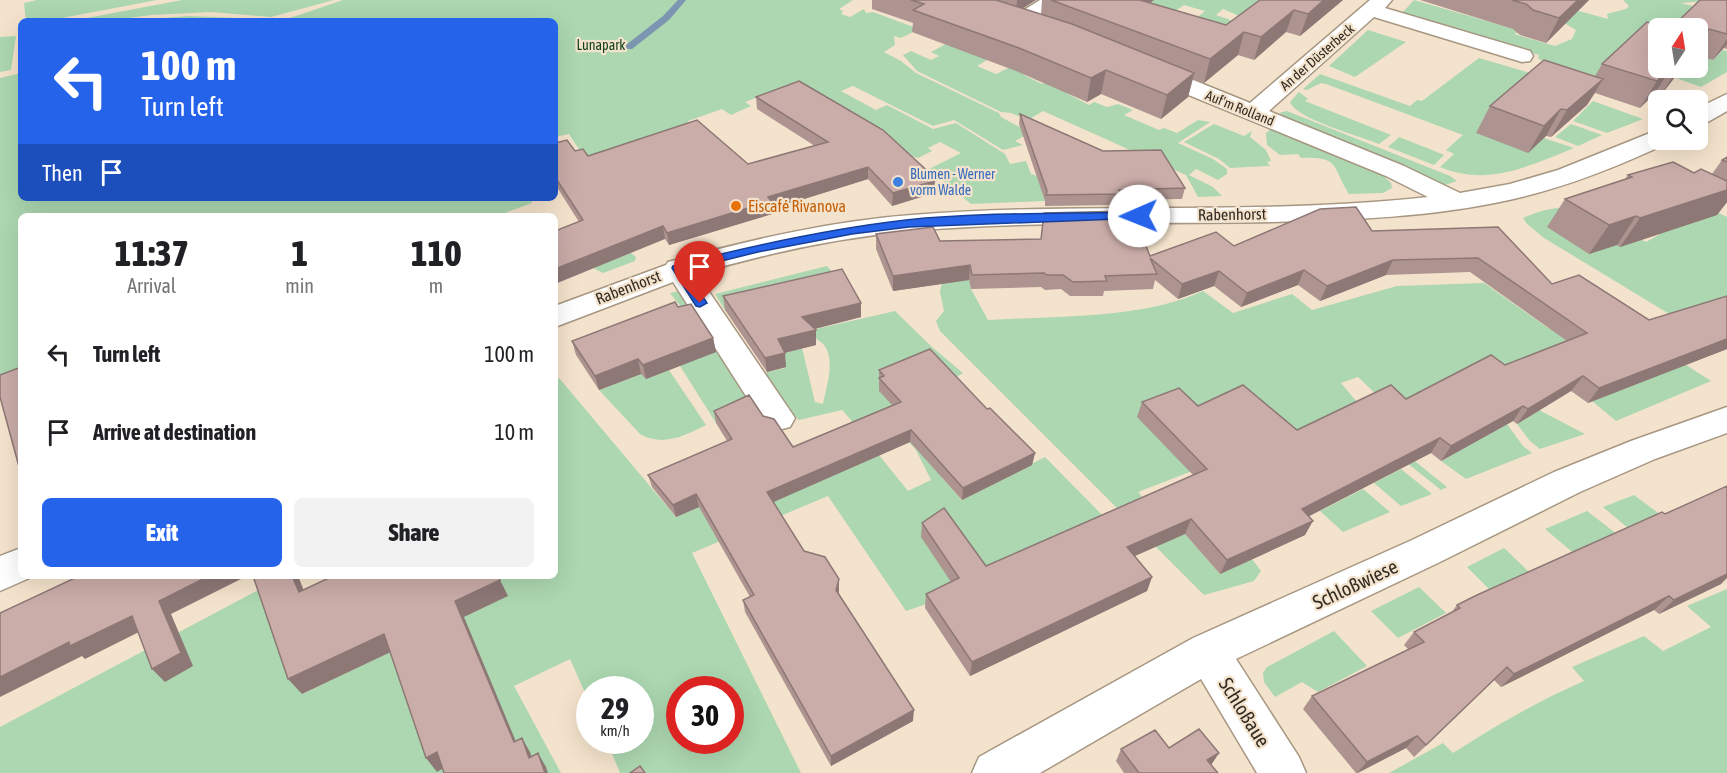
<!DOCTYPE html>
<html lang="en">
<head>
<meta charset="utf-8">
<style>
  body { margin:0; font-family:"Asap Condensed",sans-serif; background:#f2f2f2; color:#202124; height:100vh; display:flex; flex-direction:column; font-size:22px; white-space:nowrap }
  * { box-sizing:border-box; margin:0 }
  p { font-size:20px; color:#757577 }
  .icon { flex:none; width:33px; height:33px; fill:none; stroke:currentColor; stroke-width:2; stroke-linecap:round; stroke-linejoin:round }
  .map { position:relative; flex:1; overflow:hidden }
  .drawer { position:absolute; left:18px; top:213px; width:540px; height:366px; display:flex; flex-direction:column; background:#fff; border-radius:9px; box-shadow:0 6px 24px #0002 }
  .drawer>* { flex:none }
  .hud { position:absolute; left:18px; top:18px; width:540px; height:183px; border-radius:9px; box-shadow:0 6px 24px #0002; background:#2563eb; color:#fff; overflow:hidden }
  .needle { width:39px; rotate:12deg }
  .tools { position:absolute; left:1648px; top:18px; display:grid; gap:12px }
  .tools a { display:grid; place-items:center; width:60px; height:60px; border-radius:9px; background:#fff; box-shadow:0 6px 24px #0002; font-size:30px }
  .speed { position:absolute; left:576px; top:676px; display:flex; gap:12px; font-size:30px; font-weight:700; text-align:center }
  .speed>* { display:grid; place-content:center; width:78px; height:78px; border-radius:50%; background:#fff; box-shadow:0 6px 24px #0002; line-height:1 }
  .speed small { font-size:15px; font-weight:400 }
  .speed .limit { border:9px solid #d22; background:#fff; color:#111 }
  .pin { position:absolute; display:grid; place-items:center; width:51px; height:51px; color:#fff; margin:-62px -26px; border-radius:50% 50% 50% 0; rotate:-45deg; box-shadow:0 0 6px #0007 }
  .pin .icon { rotate:45deg }
  .me { position:absolute; width:66px; margin:-33px; rotate:269deg; stroke-linejoin:round; filter:drop-shadow(0 0 4px #0008) }
  .turn { display:flex; align-items:center; gap:21px; height:126px; padding:0 24px; font-size:27px }
  .turn .icon { width:78px; height:78px; stroke-width:2.5 }
  .turn b { display:block; font-size:42px; line-height:51px }
  .then { display:flex; align-items:center; height:57px; padding:0 24px; background:#0003; gap:12px; font-size:22px }
  .eta { display:flex; justify-content:space-evenly; align-items:center; height:102px; text-align:center }
  .eta b { font-size:36px; font-weight:800; line-height:42px }
  .primary-button { display:flex; gap:12px; margin-top:auto; padding:12px 24px }
  .primary-button a { flex:1; height:69px; border-radius:9px; background:#2563eb; color:#fff; font-size:24px; font-weight:800; line-height:69px; text-align:center }
  .primary-button a+a { background:#f2f2f2; color:#202124 }
  ul { padding:0; list-style:none }
  li { display:flex; align-items:center; gap:18px; height:78px; padding:0 24px }
  li div { flex:1 }
  li b { display:block; font-size:22px }
  li em { font-style:normal }
  .map>svg:first-child { display:block }
  .green { fill:#acd7b0; fill-rule:evenodd }
  .lines { fill:none; stroke-linecap:round; stroke-linejoin:round }
  .stream { fill:#7c95b1; fill-rule:evenodd }
  .minor-casing { stroke:#a79782; stroke-width:3 }
  .minor { fill:#fff; fill-rule:evenodd }
  .wall { fill:#ae9490 }
  .shaded-wall { fill:#8d7876 }
  .building { fill:#caaca8; stroke:#8d7876; stroke-width:1.5 }
  .route { fill:#2563eb; stroke:#184099; stroke-width:1.5 }
  .shop-dot { fill:#3f7fe0; stroke:#f4e3cc; stroke-width:2 }
  .food-dot { fill:#e8710a; stroke:#f4e3cc; stroke-width:2 }
  .labels { text-anchor:middle; dominant-baseline:central; stroke-width:4.5; stroke-linejoin:round; paint-order:stroke }
  .far-park-label { font-size:14px; fill:#0d3f19; stroke:#f4e3cc }
  .far-street-label { font-size:14px; fill:#332c24; stroke:#f4e3cc }
  .far-shop-label { font-size:14px; fill:#366cbe; stroke:#f4e3cc; text-anchor:start }
  .food-label { font-size:16px; fill:#c56008; stroke:#f4e3cc; text-anchor:start }
  .street-label { font-size:16px; fill:#332c24; stroke:#f4e3cc }
  .near-street-label { font-size:20px; fill:#332c24; stroke:#f4e3cc }
</style>
</head>
<body>
<div class="map">
<svg width="1727" height="773" viewBox="0 0 1727 773">
  <rect width="100%" height="100%" fill="#f4e3cc"/>
  <path class="green" d="M37,0H157L46,21H26L24,3Z
    M182,0H334L271,17L211,12L151,15L106,21H71Z
    M343,0H853L839,9L843,11L841,14L850,17L864,9L866,13L873,12L919,29L901,38L894,36L895,45L884,52L901,61L916,73L999,113L1001,117L1027,131L1026,135L1015,141L1023,145L1003,150L954,120L933,126L853,86L841,91L876,110L887,105L933,129L956,123L1005,154L1010,164L1026,161L1031,174L1037,176L1045,201L971,204L929,169L961,153L940,142L928,148L932,151L918,158L912,156L905,159L789,85L745,102L751,106L731,115L722,109L688,121L690,125L593,171L569,134L555,137V21H281Z
    M1152,0H1268L1244,21L1237,15L1223,9L1216,15L1246,25L1253,36L1195,19L1205,11L1184,5L1127,44L1118,16Z
    M1414,0L1521,31L1514,34L1555,46L1572,39L1576,30L1561,21L1539,0L1608,19L1607,14L1626,9L1629,6L1623,0H1727L1680,3L1702,8L1681,28H1659L1633,47L1544,138L1574,148C1529,166 1488,187 1440,167L1454,154L1446,150L1463,135L1326,84L1321,83L1307,90L1303,89L1320,74L1410,106L1417,100L1422,101L1479,58L1537,75L1545,63L1538,58L1539,55L1402,13Z
    M189,16L262,19L251,21H125Z
    M1368,30L1406,42L1355,77L1329,66Z
    M16,36L11,70L0,72V37Z
    M953,40L992,57L977,66L996,74L1016,64L1024,75L1042,84L1053,78L1068,94L1089,105L1094,102L1107,107L1118,104L1133,110L1124,115L1159,130L1164,128L1177,133L1198,120L1210,122L1178,143L1213,159L1227,169V174L1218,180L1196,169L1189,175L1213,187L1222,196L1198,197L1186,175L1043,111L1028,120L1011,113L1001,112L917,71L903,55L911,51L931,60L939,56L931,52Z
    M1723,50L1727,51V72L1701,87L1676,78L1677,75L1671,73L1677,68H1698V56L1713,60Z
    M21,73V198H530L532,203L507,212L504,216H21V371L0,375V78Z
    M1299,92L1308,99L1305,101L1391,135L1379,144C1360,136 1296,119 1290,102Z
    M1593,101L1643,119L1607,133L1573,121Z
    M1287,111L1450,176L1457,181L1445,185L1307,129L1279,113Z
    M1214,124L1244,136L1252,131L1250,137L1266,150L1271,161L1267,162L1270,166L1230,168L1219,159L1184,142Z
    M1571,124L1602,135L1578,146L1555,137Z
    M1271,129L1381,174L1391,183L1392,188L1383,193L1349,194C1332,168 1341,156 1301,158L1298,154L1280,155L1267,145L1266,133Z
    M1399,137L1442,154L1444,155L1434,165L1388,147Z
    M1681,195L1727,217V349L1544,238L1527,224L1523,218C1575,194 1602,216 1646,242L1660,234Z
    M631,253L636,257L635,261L603,273L593,268Z
    M964,256L971,289L988,320C1054,316 1144,319 1203,291L1233,313L1292,294L1312,310L1397,286L1484,283L1548,328L1599,309L1711,381L1616,421L1592,401L1674,369L1393,417L1379,397L1358,377L1341,383L1362,408L1355,413L1447,487L1441,490L1348,416L1200,468L1138,492L1175,538L1185,534L1220,574L1252,559L1261,571L1254,581L1204,595L940,331L936,321L944,311L940,292L945,269Z
    M827,266L842,283L725,310L715,294Z
    M683,290L757,405L716,423L680,366L685,312L670,293Z
    M895,311L932,347L963,373L948,382L942,478L962,500L1045,457L1110,523L958,593L906,611L828,496L692,553L801,773H620L607,741H640V690H590L589,702L570,659L514,686L561,773H0V727L264,587L302,694L507,596L497,576H555V381L559,378L676,517L794,459L879,455L908,491L931,480L916,450L898,430L869,440L842,410L799,420L756,375L785,368L780,354L802,348L815,402L823,404C826,388 836,360 824,345C820,340 809,335 803,332ZM680,690H730V741H680Z
    M669,370L706,425C684,436 663,447 640,434L599,390L641,374Z
    M1539,410L1585,434L1540,449L1530,441L1517,424Z
    M1507,424L1523,446L1532,453L1466,479L1441,461Z
    M1401,469L1432,494L1401,506L1374,483Z
    M1363,489L1390,512L1343,532L1320,511Z
    M1634,495L1665,518L1634,533L1603,507Z
    M1587,511L1622,538L1603,578L1545,529Z
    M1504,548L1529,572L1489,589L1467,567Z
    M1419,587L1446,613L1398,638L1371,611Z
    M1727,589V773H1389L1443,743L1453,753C1495,726 1538,701 1584,681L1572,667L1644,636L1663,651L1711,627L1687,606Z
    M1334,631L1367,666L1318,692L1302,682L1275,697L1264,682L1263,673L1267,667Z"/>
  <g class="lines">
    <path class="stream" d="M678,0H686L669,20L632,49H626V45L663,16Z"/>
    <g class="minor-casing">
      <path id="minor" d="M1040,0H1063L1027,25H1013L1010,21L1013,17Z
        M1370,0H1392L1385,8L1530,51L1533,56L1530,61L1522,62L1374,17L1269,111L1404,166L1460,193L1510,184L1558,170L1650,133L1659,131V140H1670L1668,143C1617,167 1564,188 1509,200C1432,217 1352,220 1272,222C1152,224 1031,221 910,231C837,238 767,253 697,274L795,418L790,427L778,430L766,427L673,282L555,327V306L666,265L668,262C747,241 829,221 912,215C1083,201 1257,216 1428,197L1386,176L1140,75L1137,70L1140,65L1148,63L1156,65L1250,103Z
        M1727,94V111L1706,123L1698,125V108Z
        M1727,407V433L1655,459L1580,492L1440,562L1236,659L1299,757L1306,773H1257L1201,679L1040,773H972L979,757L1193,638L1412,540L1554,472L1631,441Z
        M21,548V576H34L0,591V556Z"/>
    </g>
    <use href="#minor" class="minor"/>
  </g>
  <path class="wall" d="M872,0H1036L1022,8L1041,14L1042,0H1154L1150,3L1226,25L1260,0H1343L1300,36L1286,32L1254,60L1238,55L1204,83L1193,79L1188,97L1161,119L1101,94L1087,102L1016,71L912,32L913,23L872,9Z
    M1420,0H1589L1546,43L1520,35L1513,29Z
    M1727,0V49L1724,48L1713,60L1698,56V28L1659,68H1682L1661,95L1655,93L1640,108L1595,93L1587,105L1551,137L1546,136L1528,153L1476,133L1490,106L1595,76L1602,64Z
    M756,97L933,179L934,193L892,206L868,179L772,209V214L669,245L665,239L579,222L555,184V143L588,156L748,164L815,146L757,109Z
    M1020,114L1185,188L1182,199L1119,200L1118,205L1045,206V201L1019,124Z
    M1727,157V202L1717,215L1620,247L1617,245L1589,254L1547,227L1565,199L1625,179L1628,175L1694,173L1712,174L1722,160Z
    M1498,227L1552,284L1649,320L1727,296V349L1588,403L1571,391L1517,424L1513,421L1441,461L1431,453L1309,516L1305,535L1220,574L1185,534L1135,556L1152,577L1147,591L970,676L925,608L926,594L951,582L921,537L922,523L986,566L1193,475L1137,417L1142,402L1198,406L1297,430L1406,399L1505,365L1567,341L1470,272L1386,275L1320,301L1298,285L1241,307L1214,286L1178,299L1155,280L1153,289L1104,291L1103,296H1070L1061,289L1045,290L1041,287L971,289L969,280L893,291L876,249V234L940,241L1142,246L1150,256L1372,231Z
    M723,296L861,317L814,329L816,345L784,353L786,367L767,372L725,310Z
    M678,307L713,338L716,352L646,379L641,374L599,390L576,355L572,341Z
    M879,370L987,409L1035,453L1032,465L962,500L910,442L773,502L804,551L839,591V594L913,721L831,766L745,612L743,600L750,597L699,507L676,517L652,487L648,475L727,441L716,423L714,411L763,416L793,447L892,405L879,391Z
    M1721,584L1659,614L1654,610L1501,687L1494,680L1414,757L1406,748L1358,773H1356L1303,709L1312,696L1408,649L1404,645L1414,632L1451,613L1457,605Z
    M1169,748L1219,753L1211,765L1218,773H1124L1116,761L1121,749Z"/>
  <path class="shaded-wall" d="M1017,0H1036L1016,13Z
    M1128,0H1154L1124,19Z
    M1324,0H1343L1300,36L1308,14Z
    M1578,0H1589L1546,43L1559,18Z
    M1294,10L1286,32L1254,60L1261,37Z
    M1244,32L1238,55L1204,83L1210,59Z
    M1727,39V44L1713,60Z
    M1671,68L1655,93L1640,108L1657,81Z
    M1678,68H1682L1661,95Z
    M1106,70L1101,94L1087,102L1091,78Z
    M1194,73L1188,97L1161,119L1167,95Z
    M1603,79L1587,105L1551,137L1567,110Z
    M1561,109L1546,136L1528,153L1544,126Z
    M868,167V179L772,209V214L669,245L667,233L768,197Z
    M934,177L933,181H935L934,193L892,206L893,193Z
    M1727,190V202L1717,215L1620,247L1640,218Z
    M1636,216L1617,245L1589,254L1609,225Z
    M663,226L665,239L555,284V269Z
    M1393,260L1386,275L1320,301L1327,286Z
    M970,265L969,280L893,291V276Z
    M1304,270L1298,285L1241,307L1247,293Z
    M1219,271L1214,286L1178,299L1182,284Z
    M861,303V317L803,332L802,317Z
    M816,330V345L780,354L778,339Z
    M713,338L716,352L646,379L643,365Z
    M1727,339V349L1588,403L1599,388Z
    M785,353L786,367L767,372L765,358Z
    M638,359L641,374L599,390L595,376Z
    M1583,376L1571,391L1517,424L1528,409Z
    M1523,406L1513,421L1441,461L1451,446Z
    M911,430L910,442L769,504L767,492Z
    M1440,438L1431,453L1294,524L1302,509Z
    M1035,453L1032,465L962,500L963,488Z
    M696,494L699,507L676,517L673,505Z
    M1191,519L1185,534L1123,561L1127,547Z
    M1313,521L1305,535L1220,574L1227,560Z
    M1727,574V578L1721,584L1659,614L1674,600Z
    M209,576L245,577L171,614L193,666L165,682L152,669L159,601Z
    M292,576H298L311,608L299,592Z
    M1152,577L1147,591L970,676L972,662Z
    M839,579V591L837,602L836,590Z
    M500,580L508,596L464,617L522,756L514,742L455,601Z
    M1669,596L1654,610L1501,687L1514,674Z
    M132,616L145,629L85,659L82,656L0,697V677L69,642Z
    M384,634L395,650L302,694L288,679Z
    M1507,667L1494,680L1414,757L1426,745Z
    M914,710L913,721L831,766V756Z
    M1417,736L1406,748L1357,773L1367,762Z
    M522,738L530,752L537,772L529,758Z
    M437,752L447,766L437,772L426,758Z
    M538,753L546,767L548,773H545Z
    M1219,753L1211,765L1207,760Z"/>
  <path class="building" d="M911,0H996L1072,24L1194,73L1167,95L1106,70L1091,78L1019,48L913,10L924,4Z
    M1051,0H1140L1226,25L1260,0H1324L1308,14L1294,10L1261,37L1244,32L1210,59Z
    M1512,0H1578L1559,18L1533,10L1526,4Z
    M1700,0H1727V34L1709,29L1698,43V28H1659V68H1670L1657,81L1602,64L1647,22L1671,28Z
    M1544,60L1603,79L1567,110L1561,109L1544,126L1490,106Z
    M799,81L883,130L934,177H931L935,181L893,193L868,167L768,197L771,201L667,233L663,226L555,269V231L583,220L555,177V143L567,140L575,151L583,149L588,156L697,120L748,164L828,142L756,97Z
    M1020,114L1103,151L1161,150L1185,188L1119,190L1121,194L1046,195L1047,191Z
    M1727,157V162L1722,160Z
    M1673,162L1694,173L1701,169L1727,181V190L1640,218L1636,216L1609,225L1565,199L1632,177L1628,175Z
    M1356,207L1372,231L1498,227L1552,284L1579,275L1649,320L1727,296V339L1599,388L1583,376L1528,409L1523,406L1451,446L1440,438L1302,509L1313,521L1227,560L1191,519L1127,547L1152,577L972,662L926,594L959,578L922,523L944,508L986,566L1207,469L1142,402L1179,388L1198,406L1243,385L1297,430L1391,385L1406,399L1491,355L1505,365L1587,333L1478,258L1393,260L1327,286L1304,270L1247,293L1219,271L1182,284L1150,258L1157,274L1105,276L1107,281L1073,282L1063,275H1047L1044,273L972,275L970,265L893,276L876,234L933,227L940,241L1041,239L1044,213L1129,211L1142,246H1146L1150,256L1216,232L1234,246L1320,209Z
    M842,269L861,303L802,317L816,330L778,339L785,353L765,358L723,296Z
    M675,302L678,307L691,304L713,338L643,365L638,359L595,376L572,341Z
    M930,349L987,409L990,408L1035,453L963,488L911,430L767,492L804,551L825,557L839,579L836,590L914,710L831,756L743,600L754,595L696,494L673,505L648,475L732,439L714,411L749,395L763,416L774,419L793,447L901,402L879,378L884,376L879,370Z
    M21,367V474L0,397V375Z
    M1727,486V574L1674,600L1669,596L1514,674L1507,667L1426,745L1417,736L1367,762L1312,696L1424,642L1414,632L1460,608L1457,605L1477,595L1662,512L1665,514Z
    M79,576H209L159,601L181,653L152,669L132,616L70,646L69,642L0,677V613Z
    M253,576H292L299,592L333,576H498L500,580L455,601L514,742L522,738L529,758L538,753L545,773H444L437,752L426,758L384,634L288,679Z
    M1199,729L1219,753L1207,760L1218,773H1139L1121,749L1155,730L1169,748Z
    M640,766L645,773H630Z"/>
  <path class="route" d="M1139,212L1143,213V218L909,227L852,234L758,252L685,270L707,303L700,307L696,306L672,268L673,266C750,246 828,229 906,220C983,212 1062,214 1139,212Z"/>
  <circle class="shop-dot" cx="898" cy="182" r="6"/>
  <circle class="food-dot" cx="736" cy="206" r="6"/>
  <g class="labels">
    <g class="far-park-label">
      <text x="601" y="45">Lunapark</text>
    </g>
    <g class="far-street-label">
      <text transform="translate(1317 57) rotate(-41)">An der Düsterbeck</text>
      <text transform="translate(1240 108) rotate(22)">Auf'm Rolland</text>
    </g>
    <g class="far-shop-label">
      <text x="910" y="174">Blumen - Werner<tspan x="910" dy="16">vorm Walde</tspan></text>
    </g>
    <g class="food-label">
      <text x="748" y="206">Eiscafé Rivanova</text>
    </g>
    <g class="street-label">
      <text transform="translate(1232 214) rotate(-1)">Rabenhorst</text>
      <text transform="translate(628 287) rotate(-21)">Rabenhorst</text>
    </g>
    <g class="near-street-label">
      <text transform="translate(1355 584) rotate(-25)">Schloßwiese</text>
      <text transform="translate(1245 712) rotate(58)">Schloßaue</text>
    </g>
  </g>
</svg>
<div class="tools">
<a><svg class="needle" viewBox="-14 -14 28 28"><path d="M0-13l5 13h-10z" fill="#e53935"/><path d="M0 13l5-13h-10z" fill="#757577"/></svg></a>
<a><svg class="icon" aria-label="search" viewBox="0 0 24 24"><circle cx="10" cy="10" r="6"/><path d="M15 15l6 6"/></svg></a>
</div>
<div class="speed"><div>29<small>km/h</small></div><div class="limit">30</div></div>
<div class="pin" style="left:700px;top:303px;background:#d93025"><svg class="icon" aria-label="arrive" viewBox="0 0 24 24"><path d="M6 21V4h12l-3 4 3 4H6"/></svg></div>
<svg class="me" style="left:1139px;top:216px" viewBox="-20 -20 40 40"><circle r="19" fill="#fff"/><path d="M0-13L10 11 0 6-10 11z" fill="#2563eb"/></svg>
<div class="hud">
<div class="turn"><svg class="icon" aria-label="left" viewBox="0 0 24 24"><path d="M17 20v-9H6M10 6l-5 5 5 5"/></svg><div><b>100 m</b>Turn left</div></div>
<div class="then">Then<svg class="icon" aria-label="arrive" viewBox="0 0 24 24"><path d="M6 21V4h12l-3 4 3 4H6"/></svg></div>
</div>
<section class="drawer">
<div class="eta">
<div><b>11:37</b><p>Arrival</p></div>
<div><b>1</b><p>min</p></div>
<div><b>110</b><p>m</p></div>
</div>
<ul>
<li><svg class="icon" aria-label="left" viewBox="0 0 24 24"><path d="M17 20v-9H6M10 6l-5 5 5 5"/></svg><div><b>Turn left</b></div><em>100 m</em></li>
<li><svg class="icon" aria-label="arrive" viewBox="0 0 24 24"><path d="M6 21V4h12l-3 4 3 4H6"/></svg><div><b>Arrive at destination</b></div><em>10 m</em></li>
</ul>
<div class="primary-button"><a>Exit</a><a>Share</a></div>
</section>
</div>
</body>
</html>
